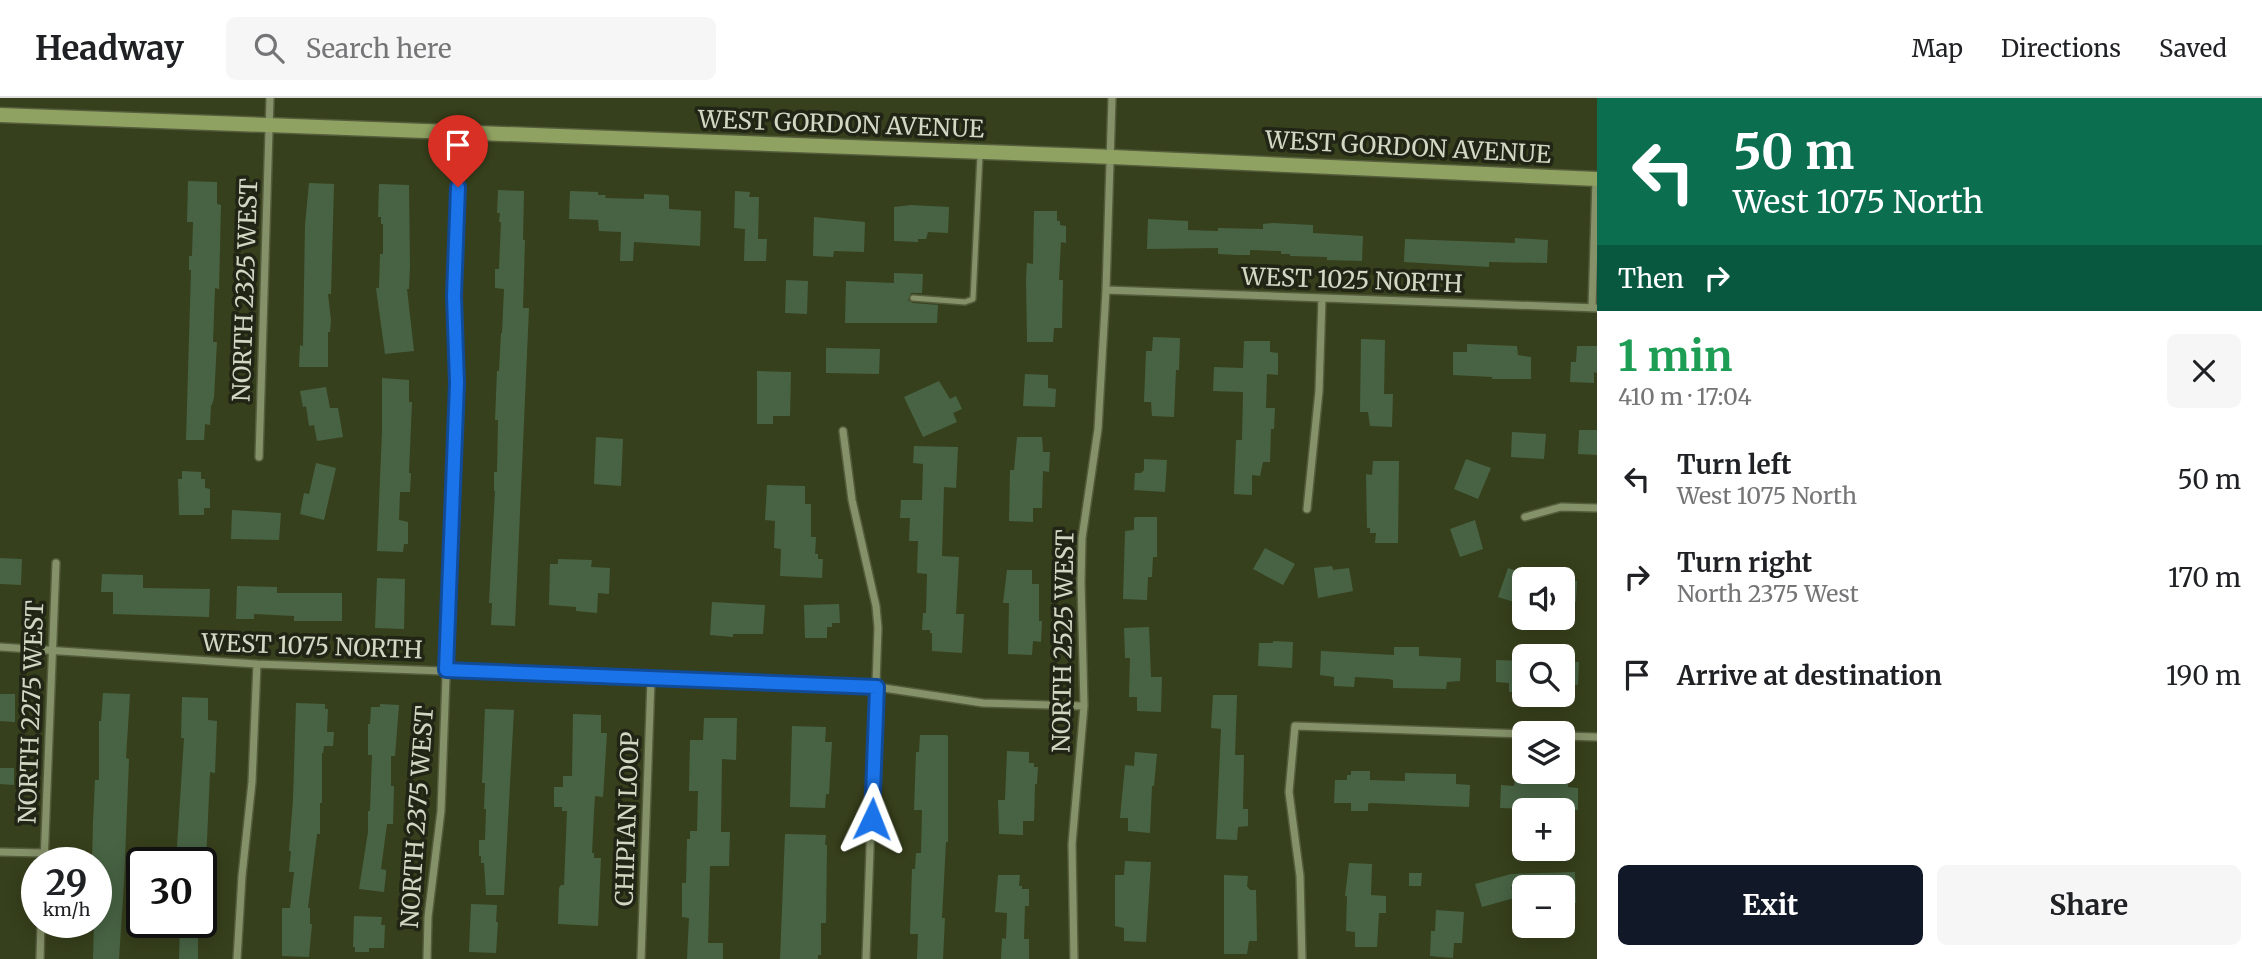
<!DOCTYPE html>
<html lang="en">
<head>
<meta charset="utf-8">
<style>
  body { margin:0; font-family:Merriweather,serif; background:#f6f6f6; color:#202124; height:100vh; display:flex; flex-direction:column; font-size:26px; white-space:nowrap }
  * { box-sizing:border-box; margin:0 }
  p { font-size:23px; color:#757577 }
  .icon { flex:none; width:38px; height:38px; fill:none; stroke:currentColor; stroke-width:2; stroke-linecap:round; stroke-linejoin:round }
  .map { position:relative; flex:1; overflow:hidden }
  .side { display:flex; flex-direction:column; background:#fff; width:665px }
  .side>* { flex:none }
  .top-card { background:#0b6e4f; color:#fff; overflow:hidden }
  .tools { position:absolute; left:1512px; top:469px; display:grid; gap:14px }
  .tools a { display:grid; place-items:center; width:63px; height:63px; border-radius:10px; background:#fff; box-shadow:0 4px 18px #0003; font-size:35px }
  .speed { position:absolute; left:21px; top:749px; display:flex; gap:14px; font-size:35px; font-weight:700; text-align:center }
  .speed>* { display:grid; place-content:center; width:91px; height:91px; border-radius:50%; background:#fff; box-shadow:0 4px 18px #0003; line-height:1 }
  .speed small { font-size:18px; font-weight:400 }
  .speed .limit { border:4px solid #111; border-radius:10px; background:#fff; color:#111 }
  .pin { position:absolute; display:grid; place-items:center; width:60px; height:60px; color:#fff; margin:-72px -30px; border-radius:50% 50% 50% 0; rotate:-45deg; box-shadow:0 0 7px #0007 }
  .pin .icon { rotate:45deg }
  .me { position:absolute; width:77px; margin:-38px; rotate:2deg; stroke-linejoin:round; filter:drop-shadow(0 0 5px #0008) }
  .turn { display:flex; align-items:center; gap:24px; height:147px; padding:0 21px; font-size:32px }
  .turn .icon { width:91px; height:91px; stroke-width:2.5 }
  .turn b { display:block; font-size:49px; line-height:60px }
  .then { display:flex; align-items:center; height:66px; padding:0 21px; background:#0003; gap:14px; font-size:26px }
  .round { display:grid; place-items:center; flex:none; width:74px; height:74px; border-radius:10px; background:#f6f6f6 }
  .summary { display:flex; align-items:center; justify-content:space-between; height:119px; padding:0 21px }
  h1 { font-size:42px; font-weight:700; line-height:52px; color:#1e9e55 }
  .cta { display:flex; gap:14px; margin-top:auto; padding:14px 21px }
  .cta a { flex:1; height:80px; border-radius:10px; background:#111827; color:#fff; font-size:28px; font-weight:700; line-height:80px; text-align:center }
  .cta a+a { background:#f6f6f6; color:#202124 }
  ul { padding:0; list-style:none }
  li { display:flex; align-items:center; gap:21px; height:98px; padding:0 21px }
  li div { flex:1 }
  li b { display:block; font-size:26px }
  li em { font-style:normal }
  header { display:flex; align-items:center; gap:42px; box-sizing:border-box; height:98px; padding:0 35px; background:#fff; border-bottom:2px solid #e0e0e0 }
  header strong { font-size:33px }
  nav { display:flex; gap:38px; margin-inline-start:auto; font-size:24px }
  .search { width:490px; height:63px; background:#f6f6f6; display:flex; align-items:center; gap:18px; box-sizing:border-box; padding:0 24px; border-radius:10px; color:#757577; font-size:26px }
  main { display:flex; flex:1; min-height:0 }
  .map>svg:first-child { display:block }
  .building { fill:#486344 }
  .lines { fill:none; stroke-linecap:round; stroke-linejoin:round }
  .service-casing { stroke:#545c3c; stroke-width:8 }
  .minor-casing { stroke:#545c3c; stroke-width:10 }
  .secondary-casing { stroke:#545c3c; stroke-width:17 }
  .service { stroke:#859169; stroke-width:5 }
  .minor { stroke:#859169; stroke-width:7 }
  .secondary { stroke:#90a261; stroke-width:14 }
  .route-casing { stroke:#114b97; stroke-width:18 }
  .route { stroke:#1a73e8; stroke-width:12 }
  .labels { text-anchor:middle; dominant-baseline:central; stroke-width:7; stroke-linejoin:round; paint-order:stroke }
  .street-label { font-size:24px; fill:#d1d7c2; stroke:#202515 }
</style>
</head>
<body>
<header>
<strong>Headway</strong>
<div class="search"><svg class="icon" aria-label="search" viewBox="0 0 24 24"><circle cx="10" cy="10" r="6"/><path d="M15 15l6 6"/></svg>Search here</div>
<nav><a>Map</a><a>Directions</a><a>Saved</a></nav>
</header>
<main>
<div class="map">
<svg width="1597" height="861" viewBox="0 0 1597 861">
  <rect width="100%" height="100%" fill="#37401c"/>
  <path class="building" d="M188,83L217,84V106L221,107L219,191L215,190L213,244H217L214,299L212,307H211L210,327L205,326L204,342H186L191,172H189V158H192L193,124H187Z
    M309,85L334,86L331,196H328L331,222L330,234H328V269H299L300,247L303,248L305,127Z
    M379,86L409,87L410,169L409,191H407L414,253L385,256L376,190H379L380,156H383V126H381V119H378Z
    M498,92L524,93L523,142H525L523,210H529L515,528L491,527L492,505H489L495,393H494V374H497L498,322H495L497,273H499L501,235H502L504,191L495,190V171H499L501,124H499L500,115H497Z
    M570,93L598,94V97H606L605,100L644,101V96L667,97L669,98V111L701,113L700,148L634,144L633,163H620L621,134L599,133L598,122L569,121Z
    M735,93L750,94L749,99H759L758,141H767L766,163H744L745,131L734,130Z
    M911,107L949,109L948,135L928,134L926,141H918V144L894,143V109Z
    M1034,113H1057V123H1060V127L1066,128V145L1061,144L1059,182H1063L1062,230H1054L1053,244H1027L1026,181L1027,165L1033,166Z
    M814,119L865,124L864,154L834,153L833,159L813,158Z
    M1148,121L1188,123V132L1218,133V130L1263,131V126L1273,125L1313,127V135L1363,138L1362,163L1327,162V159L1290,158V156H1281V153L1250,152V157H1237L1218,156V150L1147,151Z
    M1515,140L1548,142L1547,165L1489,164V169L1404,164L1405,141L1515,145Z
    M894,175L923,176L922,195H911L908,202L913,205L938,207L937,225H845L846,183L894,185Z
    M786,182L808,183L807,216L785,215Z
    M1153,239L1180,240L1179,272H1176L1174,319L1152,318L1151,304H1144L1146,253H1152Z
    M1361,241L1385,242L1384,296H1393L1392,329L1370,328L1368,314H1360Z
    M1244,243H1270V254L1278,255V277L1267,276L1266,310H1275L1274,331H1271L1270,364H1263L1260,378L1252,377V397L1234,396L1236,342H1242L1243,294L1213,293L1214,269L1243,270Z
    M1467,246L1517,248L1518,257L1531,259V281H1492V279L1453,277V254H1467Z
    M1577,248H1597V275L1594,274V285L1570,284L1571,264H1576Z
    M826,250L880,251L879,276L826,275Z
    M757,273L791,274L790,318H773V326H757Z
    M1025,276L1048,277V290L1056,291L1055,309L1023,308Z
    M382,280L409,282V304H412L409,375H411L410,394H400L399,422L408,424V446H404L403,454L377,453L382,333Z
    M939,283L950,301L956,298L962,311L953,315L957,324L923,339L904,299Z
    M326,289L330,310H338L343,339L317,343L314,327L309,328L306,308L303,309L300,293Z
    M1579,332H1597V357L1578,356Z
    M1512,334L1546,336L1544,361L1511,359Z
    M596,339L623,341L621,388L594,386Z
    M1017,339H1042L1043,354H1050L1049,374L1043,373L1042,410H1033V424L1009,423L1010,372H1014Z
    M914,348L958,349L956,390L944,389L942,458L959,459L956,516H964L962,555L932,553V535H930V532H922L923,515H926L927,476L917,475L918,443H909L910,420H900L901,402H922L923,366L913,365Z
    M1144,361L1167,362L1165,394L1134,392L1135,375H1141L1144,372Z
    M1466,361L1491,370L1478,401L1454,391Z
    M1373,363H1399L1398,445H1375L1376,435H1370V430H1367L1366,376L1372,377Z
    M316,365L336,370L324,422L300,416L304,395L309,396Z
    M182,373L201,374V381H205V390L210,391V410H204V417H179L178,381H182Z
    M767,387L805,388V406H811V439H816L815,456H818V461H823L822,480L780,478L781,451L774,450L775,423L765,422Z
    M232,412L281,415L279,442L231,441Z
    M1157,419V459H1153L1152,479H1148L1147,502L1123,501L1125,433L1134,432V420L1136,419Z
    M1475,422L1483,451L1460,459L1450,431Z
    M1265,450L1295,466L1283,487L1253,471Z
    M0,460L22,461L21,487L0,486Z
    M558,461L592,462L591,469L610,470L609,496L598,495L597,515L576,513V509L549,507L550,466H558Z
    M1332,468L1333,472L1349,470L1353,493L1318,500L1314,470Z
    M1508,470L1524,475L1514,504L1498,499Z
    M1007,472H1032V486H1039V523H1042L1041,544L1033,543L1032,557L1008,556L1009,505H1003Z
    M102,476L143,477V490L210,491L209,519L113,516V494H101Z
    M377,480L405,481L404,531L375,530Z
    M1563,482L1577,483L1576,504L1563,503Z
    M237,488L277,489V495H342V523H294V518L254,516V521H236Z
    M712,504L765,507L763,536H733V539L710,537Z
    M839,506L840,525H832V529H827V540H805L804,507Z
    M1149,529L1151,579H1162L1161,614L1137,613V599H1129L1130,560H1125L1124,530Z
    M1273,543L1293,544L1292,570L1258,568L1259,545H1273Z
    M1394,549H1419V558L1461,560L1460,583L1447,584L1446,591L1393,590V582L1389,581L1355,579L1354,589L1334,588V579L1320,577L1321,553L1394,557Z
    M1496,562L1524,563V594H1509V585L1496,584Z
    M1563,563L1579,564L1578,587L1563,586Z
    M103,595L130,596L126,660L129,661L124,785L119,861H93L94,824H96V765H92L93,724L95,682H99V623H101Z
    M0,596H15V624L0,623Z
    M1213,597H1237L1235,657H1244L1243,711H1248V728L1238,729L1237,742L1216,741L1221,631L1211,630Z
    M182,599L208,600V622L217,623L215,675L210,674L206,765L176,764L184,640H181Z
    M296,605L325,606V611H328L327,634H334L333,648H324L323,655H322V705H320V736H317L308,810H310V826H312L309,859L282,858V810H290L294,774H289L291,753H289L293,702Z
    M380,606L399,607L395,658H391V688H394L393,726H387L381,771L386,772V776L384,794L359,791L368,734V713H370L372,657H368V626H370L371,609H380Z
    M485,611L514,612L504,797H486L484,765H481V758H479V742H485L486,711H484L485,685H482Z
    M573,616L601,617V635H607L603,699L595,698L594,714L592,755H594V760H601L598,828L558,826L559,790L561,787H564L567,713H562V709H554V689H563V678H572Z
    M704,620H737L736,662L722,661L721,734H730L729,768H710L708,845H723V861H687L689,820L682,819V785H686L687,741H690V733H697L698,693H689L690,642H703Z
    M792,628L826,629L825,644H832L829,696H826L825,710L790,709Z
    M920,637H947L948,639V744H946L942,820H945L943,861H917L918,836H910L912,771H915L916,755H921L922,712H914L916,654H919Z
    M1007,653L1029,654V665H1034V669H1038L1037,686H1035L1034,723H1023V737L999,736L998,702H1005Z
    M1135,654L1157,656L1154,688H1152L1150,735L1128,733V720H1120L1125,667L1134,668Z
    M0,670H14V687L0,686Z
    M1351,673H1370V682L1405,683V675L1456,676V686L1470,687L1469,709L1370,705L1368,706V713H1351V705H1334L1335,682H1347V677H1351Z
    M1515,679L1568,681V689L1578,690V712L1500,710L1501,687L1514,688Z
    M785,736L826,737L825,747H827L826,825H821V857H818V861H780Z
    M1125,763L1151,764L1146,844L1124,843V830L1115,828V777H1124Z
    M1349,765L1372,766L1371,797L1386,798V815H1379L1377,849H1355V834L1346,833L1347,798H1345Z
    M1575,774L1576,805H1563V789H1511L1514,800L1482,809L1475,786L1511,776Z
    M1409,775H1422L1421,788H1409Z
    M998,777H1020L1019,788H1022V791H1029V808H1025L1024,841H1029V861H1001L1002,840L1006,841L1007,815L995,814Z
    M1224,777L1248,778L1247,788L1250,792H1256L1257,843H1249L1247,856H1224Z
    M471,806L497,807L496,824H498L496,855L469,854Z
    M1436,812L1464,814L1462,845H1454L1453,860L1430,858L1431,833H1435Z
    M354,818L382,819L381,827H385L384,850H369V854H355V849H353Z
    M180,824H198V861H179Z"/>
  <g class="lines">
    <g class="service-casing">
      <path id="service" d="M913,200L965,204L973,201L980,57"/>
    </g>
    <g class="minor-casing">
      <path id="minor" d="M1106,192L1597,210
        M1592,210L1596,81
        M843,333L852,402L876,508L878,530L866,861
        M259,359L270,0
        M1307,411L1319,293L1322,200
        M1525,419L1561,409L1597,410
        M0,549L257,566L877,589L983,605L1084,608
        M1563,638L1597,639
        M0,754L44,755
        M44,765L56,465
        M40,861L41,824
        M237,861L242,778L252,684L257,566
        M427,861L428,819L441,713L457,285L455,198L460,35
        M641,861L651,582
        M1074,861L1072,746L1084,608L1081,484L1082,440L1098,331L1106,192L1112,0
        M1302,861L1300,778L1289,694L1295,628L1524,636"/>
    </g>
    <g class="secondary-casing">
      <path id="secondary" d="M0,17L1090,58L1597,81"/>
    </g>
    <use href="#service" class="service"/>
    <use href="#minor" class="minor"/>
    <use href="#secondary" class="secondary"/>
  </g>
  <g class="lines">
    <g class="route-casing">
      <path id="route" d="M458,89L454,198L457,285L446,572L877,589L872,721"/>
    </g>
    <use href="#route" class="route"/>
  </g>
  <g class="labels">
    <g class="street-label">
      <text transform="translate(841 26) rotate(2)">WEST GORDON AVENUE</text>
      <text transform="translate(1408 49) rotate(3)">WEST GORDON AVENUE</text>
      <text transform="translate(1352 182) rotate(2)">WEST 1025 NORTH</text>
      <text transform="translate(245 192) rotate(-88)">NORTH 2325 WEST</text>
      <text transform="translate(1063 543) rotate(-89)">NORTH 2525 WEST</text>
      <text transform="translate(312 548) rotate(2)">WEST 1075 NORTH</text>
      <text transform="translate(31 614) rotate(-88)">NORTH 2275 WEST</text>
      <text transform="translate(417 719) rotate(-86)">NORTH 2375 WEST</text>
      <text transform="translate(627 721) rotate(-88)">CHIPIAN LOOP</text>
    </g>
  </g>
</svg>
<div class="tools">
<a><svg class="icon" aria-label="sound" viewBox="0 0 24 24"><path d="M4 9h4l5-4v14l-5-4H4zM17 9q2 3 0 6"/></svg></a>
<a><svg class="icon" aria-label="search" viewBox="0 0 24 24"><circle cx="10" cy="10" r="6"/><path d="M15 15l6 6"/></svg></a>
<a><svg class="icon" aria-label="layers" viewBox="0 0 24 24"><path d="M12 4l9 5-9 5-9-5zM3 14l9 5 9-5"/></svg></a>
<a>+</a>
<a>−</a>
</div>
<div class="speed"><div>29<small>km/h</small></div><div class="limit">30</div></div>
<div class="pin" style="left:458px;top:89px;background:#d93025"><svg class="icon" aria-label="arrive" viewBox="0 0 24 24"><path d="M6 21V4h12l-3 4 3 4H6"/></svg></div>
<svg class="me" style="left:872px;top:721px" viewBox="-20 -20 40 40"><path d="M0-17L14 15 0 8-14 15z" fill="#1a73e8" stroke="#fff" stroke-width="4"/></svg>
</div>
<section class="side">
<div class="top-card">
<div class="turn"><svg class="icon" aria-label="left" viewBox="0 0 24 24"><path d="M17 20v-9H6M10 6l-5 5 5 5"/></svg><div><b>50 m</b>West 1075 North</div></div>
<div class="then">Then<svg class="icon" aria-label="right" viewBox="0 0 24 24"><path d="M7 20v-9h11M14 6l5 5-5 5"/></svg></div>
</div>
<div class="summary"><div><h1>1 min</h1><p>410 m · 17:04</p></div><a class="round"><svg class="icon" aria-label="close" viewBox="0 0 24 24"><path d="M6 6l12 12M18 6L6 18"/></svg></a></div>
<ul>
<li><svg class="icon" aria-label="left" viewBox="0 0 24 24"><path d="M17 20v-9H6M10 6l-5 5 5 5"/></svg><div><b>Turn left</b><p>West 1075 North</p></div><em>50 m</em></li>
<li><svg class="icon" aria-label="right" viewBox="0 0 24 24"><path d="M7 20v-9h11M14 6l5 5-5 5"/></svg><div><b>Turn right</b><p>North 2375 West</p></div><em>170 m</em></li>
<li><svg class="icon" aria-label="arrive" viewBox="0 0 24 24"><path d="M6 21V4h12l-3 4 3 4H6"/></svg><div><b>Arrive at destination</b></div><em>190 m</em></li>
</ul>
<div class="cta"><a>Exit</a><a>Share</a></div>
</section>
</main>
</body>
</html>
